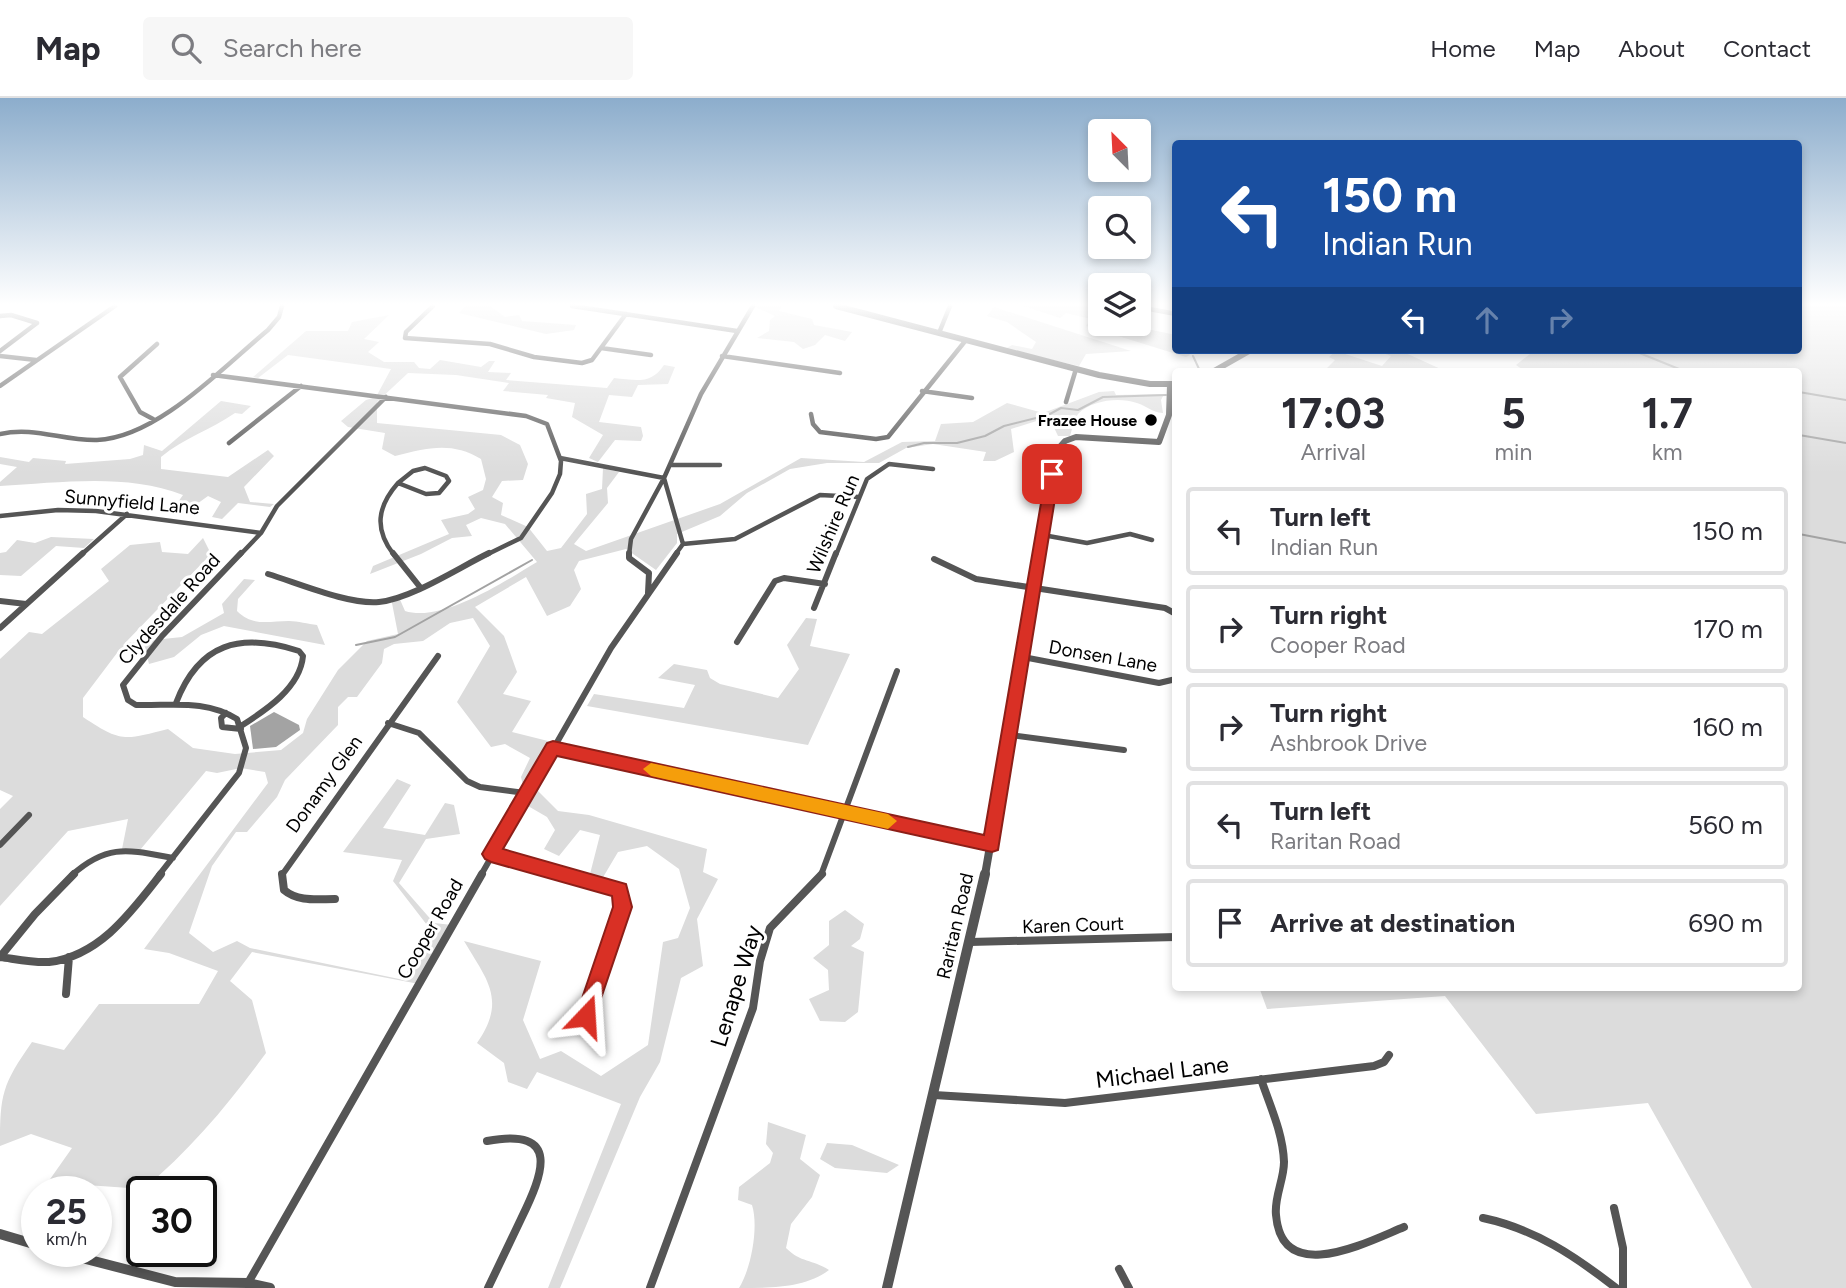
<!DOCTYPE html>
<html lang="en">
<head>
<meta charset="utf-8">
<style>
  body { margin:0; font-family:Figtree,sans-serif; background:#f7f7f7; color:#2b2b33; height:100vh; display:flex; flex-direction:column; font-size:26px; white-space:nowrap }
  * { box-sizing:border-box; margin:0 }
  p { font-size:23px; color:#7c7c81 }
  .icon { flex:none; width:38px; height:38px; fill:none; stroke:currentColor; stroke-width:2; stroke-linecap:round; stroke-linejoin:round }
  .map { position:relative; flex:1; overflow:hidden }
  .sheet { position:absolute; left:1172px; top:270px; width:630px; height:623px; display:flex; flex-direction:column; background:#fff; border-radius:7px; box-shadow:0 4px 10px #0003 }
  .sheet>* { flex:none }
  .top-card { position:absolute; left:1172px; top:42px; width:630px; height:214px; border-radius:7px; box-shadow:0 4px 10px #0003; background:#1a4fa0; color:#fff; overflow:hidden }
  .needle { width:46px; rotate:336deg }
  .buttons { position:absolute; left:1088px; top:21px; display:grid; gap:14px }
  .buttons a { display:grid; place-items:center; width:63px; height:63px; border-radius:7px; background:#fff; box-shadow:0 4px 10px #0003; font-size:35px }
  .speed { position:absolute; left:21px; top:1078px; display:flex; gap:14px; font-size:35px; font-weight:700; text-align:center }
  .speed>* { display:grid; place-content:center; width:91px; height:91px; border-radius:50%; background:#fff; box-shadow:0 4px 10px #0003; line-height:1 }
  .speed small { font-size:18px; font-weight:400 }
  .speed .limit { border:4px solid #111; border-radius:10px; background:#fff; color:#111 }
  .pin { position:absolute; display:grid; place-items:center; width:60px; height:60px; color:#fff; margin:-30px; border-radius:14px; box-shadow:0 4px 10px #0006 }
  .me { position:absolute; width:77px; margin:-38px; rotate:20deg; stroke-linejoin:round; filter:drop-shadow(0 0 5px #0008) }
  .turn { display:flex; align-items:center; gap:24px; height:147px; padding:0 35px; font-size:32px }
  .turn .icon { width:91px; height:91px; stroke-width:2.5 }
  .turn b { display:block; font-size:49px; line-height:60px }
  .lanes { display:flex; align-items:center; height:66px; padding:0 35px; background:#0003; justify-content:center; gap:35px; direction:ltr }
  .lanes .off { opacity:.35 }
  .eta { display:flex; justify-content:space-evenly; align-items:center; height:119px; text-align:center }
  .eta b { font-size:42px; font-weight:700; line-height:49px }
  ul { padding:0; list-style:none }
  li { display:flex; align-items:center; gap:21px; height:88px; margin:0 14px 10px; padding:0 21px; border:4px solid #e1e1e2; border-radius:7px }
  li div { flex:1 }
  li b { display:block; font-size:26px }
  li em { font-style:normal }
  header { display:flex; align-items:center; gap:42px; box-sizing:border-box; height:98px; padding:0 35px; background:#fff; border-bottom:2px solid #e1e1e2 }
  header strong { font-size:33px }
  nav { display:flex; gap:38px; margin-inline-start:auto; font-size:24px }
  .search { width:490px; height:63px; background:#f7f7f7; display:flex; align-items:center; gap:18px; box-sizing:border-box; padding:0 24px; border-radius:7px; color:#7c7c81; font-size:26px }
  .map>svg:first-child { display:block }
  .green { fill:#dcdcdc }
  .water { fill:#a3a3a3 }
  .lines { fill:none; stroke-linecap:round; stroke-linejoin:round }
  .stream { stroke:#a3a3a3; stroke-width:2 }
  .minor-far2 { stroke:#555; stroke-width:4.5 }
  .minor-far1 { stroke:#555; stroke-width:6 }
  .minor { stroke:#555; stroke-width:8 }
  .tertiary-far2 { stroke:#555; stroke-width:6 }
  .tertiary-far1 { stroke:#555; stroke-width:8 }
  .tertiary { stroke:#555; stroke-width:10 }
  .route { fill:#d93025; stroke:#8d1f18; stroke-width:2 }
  .slow { fill:#f59e0b }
  .poi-dot { fill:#000; stroke:#fff; stroke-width:2.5 }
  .labels { text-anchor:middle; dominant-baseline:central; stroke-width:6; stroke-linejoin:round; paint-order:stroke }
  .far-poi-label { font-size:16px; font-weight:bold; fill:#000; stroke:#fff; text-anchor:end }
  .street-label { font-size:19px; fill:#000; stroke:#fff }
  .near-street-label { font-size:23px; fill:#000; stroke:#fff }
</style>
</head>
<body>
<header>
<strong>Map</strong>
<div class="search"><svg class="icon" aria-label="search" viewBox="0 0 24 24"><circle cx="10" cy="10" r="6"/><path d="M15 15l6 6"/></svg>Search here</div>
<nav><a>Home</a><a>Map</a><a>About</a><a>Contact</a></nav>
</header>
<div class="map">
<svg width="1846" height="1190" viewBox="0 0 1846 1190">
  <rect width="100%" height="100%" fill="#fff"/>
  <path class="green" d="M465,208H490L505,219L519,217L522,223L576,227L574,232L546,236L459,215Z
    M753,208H782L779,213L812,221L814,227L852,234L845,243L825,237L815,247L803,251L794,244L757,240L769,233L770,222L775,218Z
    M1024,208H1096L1101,210V226H1123L1176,237V252H1187L1190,257L1186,259L1086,228L1091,221L1066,215L1060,220Z
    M1799,208H1846V1190H1752L1648,1005L1536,1016L1445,898L1267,911L1259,889H1799V273H1525L1516,267L1535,252H1799Z
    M994,209L1131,253L1086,256L1079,268L1005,251L1012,247L1032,251L1036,244L1007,224L987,218Z
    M389,217L364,241L379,244L368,254L384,264H414L419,270L430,271L440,262L481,269L489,263H495L488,274L511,275L506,282L607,290L614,280C636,282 651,287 664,267L675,269L668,286L638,287L632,299L609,297L599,324L641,329L643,338L641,343L615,342L598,364L589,360L603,337L572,319L575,305L546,300L548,297L503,293L509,285L456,277L408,275L377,304V325L501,337L520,347L528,366L523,382L502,383L492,399L503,405L501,417L528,429L547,453L561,450L587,416L586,396L602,391L603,370L619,374L607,390L608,405L574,446L586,453L720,406L801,360L864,364L902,344L935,343L941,326L973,324L1007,305L1043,315L1099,294L1114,293L1116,297L1164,296L1161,302L1163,315C1151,314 1147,308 1137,305C1119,299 1092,302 1078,316C1074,321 1072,332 1070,338H1058L1049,319L1011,331L1014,354L995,363H983L986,354L933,346L906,350L879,365H827L790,371L747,395L720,418L677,436V445L656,472L626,451L579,463L574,472L581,491L570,508L547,518L526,479L475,509L504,538L517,574L503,596L531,603L512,634L556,645L531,686L558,713L589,717L707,751L703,774L718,781L697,821L703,868L681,880L660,964L640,999L560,1190H548L621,1006L537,974L527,991L508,984L504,965L477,945C507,902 487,882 464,843L541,863L523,922L540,961L561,953L601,978L648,947L663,844L678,840L690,810L679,771L647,748L618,754L602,781L590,776L600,737L580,732L559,758L544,751L555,732L547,719L528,708L521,679L530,660L505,646L491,649L457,604L490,548L473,520L450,525L423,543L394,546L384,551L382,565L357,599H348L338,609V627L285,682L277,699L247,734H236L212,768L189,835L213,854L237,843L250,850L404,882L427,827L393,783L402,762L343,754L397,681L411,687L383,730L425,737L445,705L454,707L460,736L426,741L399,785L434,825L452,827L419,886L252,854L230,883L252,902L266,955C230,1004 191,1052 143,1091L58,1085L51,1094H41L72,1050L31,1036L0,1048C0,996 2,987 32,944L64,952L99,906H199L218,873L169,855L144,851L268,685L265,674L241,670L217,675L206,673L140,752L122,751L128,721L68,733L0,808V711L13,698L0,692V561L29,534L42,536L109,483L101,471L130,447L160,444L162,454L188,456L203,440L211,456L125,545L182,539L224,515L222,506L244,481L255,482L238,501L237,513C253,529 269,523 289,523C298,523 308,526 317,527L325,547L224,528L201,537L174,559L149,566L147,558L120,551L83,600V619C122,645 124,642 168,631L193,650L235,656L281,652L303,635L307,621L338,572L367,543L398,536L391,500L398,497L405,513C442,525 505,483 537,464L505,426L481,420L466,427L472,438L452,440L421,456L370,476L373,468L449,436L441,422L468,416L475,411L468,399L483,392L486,381L481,361C452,343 426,350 395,358L382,351L385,335L348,329L341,323L366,302L376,299L391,271L288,257L258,280L253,279L306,233H348L352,224Z
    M1375,252H1399L1445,273H1324L1335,262L1329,259L1336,253L1382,268L1391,258Z
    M221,303L251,308L242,316L235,315C210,332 184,340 161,359V371L228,379L268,352L274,358L244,389L250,404L274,406L270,409L238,405L222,421L212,419L221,404L208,398L183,416L171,414L183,397C126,375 60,385 0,388V384L17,369L0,366V359L29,364L33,360L66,363L65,366L130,361L143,357L144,347L162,353Z
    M51,439L94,441L84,450L56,448L21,478L0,477V455L6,454L17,442L35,445Z
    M806,520L817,521L810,548L850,556L808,647L587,608L594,596L684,610L695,587L658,580L674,566L707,572L710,580L720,586L778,600L799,571L787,547Z
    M845,812L864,826L860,841L851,848L864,854L858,914L845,924L820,923L809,901L829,892L828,872L813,860L829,847V823Z
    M768,1024L806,1037L800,1061L820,1077L812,1099L791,1126L786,1150C801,1165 812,1161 829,1172C805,1190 771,1190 739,1190C751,1171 759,1129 752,1107L738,1102L739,1089L770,1065L773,1055L766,1046Z
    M827,1045L852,1047L899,1067L887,1075L835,1070L820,1061Z"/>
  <path class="water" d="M274,614L299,627L300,632L276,649L253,651L250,628Z"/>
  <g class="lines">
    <path class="stream" d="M1632,252L1684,273
      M1193,258L1200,273
      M1799,294L1846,302
      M1799,337L1846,345
      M908,349L924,345H957L985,338L1004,328L1048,317L1061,310L1078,312L1103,299L1166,297
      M1799,436L1846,445
      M356,547L395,539L532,462"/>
    <path class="minor-far2" d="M433,208L406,234L405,240L490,246L534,259L582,265L592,262L626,216
      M572,208L737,233
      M1139,209L1176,216
      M0,218L11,217L37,225L0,253
      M939,235L950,208
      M601,250L651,257
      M0,258L36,262
      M722,258L840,275
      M213,277L526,318L547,326L561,363L560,376L552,395L521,440L486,457
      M0,288L115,208
      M922,293L972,300
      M1066,304L1076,271
      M811,316L813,326L820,334L876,341L888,339L966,242
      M153,321L140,314L120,279L157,246
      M0,336C34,328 63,343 97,342C157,340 223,269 268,232L279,219L282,208
      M229,345L301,288
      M560,360L664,380
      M670,367H720
      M425,370L446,378L449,383L439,395L426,396L398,385L413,373Z
      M664,380L683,446L675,457
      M0,418L58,412L96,413L261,435
      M1043,437L1087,445L1130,436L1152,442
      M683,446L735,441L820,397L859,399
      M81,457L127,416
      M240,457L261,435L277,408L386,299
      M394,457C374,431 377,409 398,385
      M629,457L631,441L664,380L701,296L753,208
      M836,457L867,381L889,366L933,371"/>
    <path class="minor-far1" d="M393,455L420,489
      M629,455V460L649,475L648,495
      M934,461L976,481L1165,510L1176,516
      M268,476C298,485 349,507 379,504C413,500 458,470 489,455
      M0,503L26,506
      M814,510L836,455
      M0,530L83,455
      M737,544L775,483L784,480L825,486
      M1023,559L1159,585L1176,581
      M176,605C199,545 240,534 299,553L303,558C300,590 266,612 241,628
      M226,615L221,620L222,629L241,631
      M388,625L419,635L467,683L480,689L525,695
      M1010,637L1124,652
      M553,650L992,746
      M0,747L29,717
      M491,756L567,777
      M72,777C108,745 129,752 173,760
      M159,777L239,675L246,650L237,621C205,601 172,608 136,607L128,602L123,587L162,538L241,455
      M282,777L438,558
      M481,777L611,550L677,455
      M821,777L897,573"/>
    <path class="minor" d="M282,776L284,792C298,804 317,801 335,801
      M561,776L620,792L623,809L586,917
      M970,844L1176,839
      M0,859C15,861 33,865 49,864C100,858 132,813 161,776
      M0,859L35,816L74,776
      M66,896L69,859
      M1261,981C1270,1008 1283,1035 1284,1064C1284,1082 1274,1099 1276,1117C1282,1189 1367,1144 1404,1129
      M934,997L1065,1005L1374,968L1384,964L1389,957
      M487,1043C562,1029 543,1076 521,1121C510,1144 499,1167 488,1190
      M1614,1110L1623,1150V1190
      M1483,1120C1535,1131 1575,1158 1616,1190
      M1119,1171L1129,1190
      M248,1185L482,776
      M650,1190L753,910L760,863L770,830L822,776"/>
    <path class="tertiary-far2" d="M836,208L1099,277L1150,286H1176
      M1214,273L1251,252
      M1040,457L1058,351L1065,343L1076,339L1159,344L1169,317L1170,287"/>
    <path class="tertiary-far1" d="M985,777L1041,455"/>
    <path class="tertiary" d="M0,1136L37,1147
      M55,1153L175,1184L248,1185L270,1190
      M887,1190L985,776"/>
  </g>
  <linearGradient id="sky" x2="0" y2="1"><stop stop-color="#8cadcc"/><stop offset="0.55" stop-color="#fff"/><stop offset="1" stop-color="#fff" stop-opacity="0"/></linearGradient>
  <rect width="1846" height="375" fill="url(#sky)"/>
  <path class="route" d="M1052,372L1059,376L998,752L992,754L557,658L503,751L626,786L632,809L593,924L586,927L578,924L576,918L613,809L612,798L491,764L485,761L482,756L547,645L553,643L984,737L1046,376Z"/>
  <path class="slow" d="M651,665L888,716L897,723L888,731L651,678L643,671Z"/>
  <circle class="poi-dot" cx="1151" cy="322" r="7"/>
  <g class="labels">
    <g class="far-poi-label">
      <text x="1137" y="322">Frazee House</text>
    </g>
    <g class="street-label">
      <text transform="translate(132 404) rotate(5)">Sunnyfield Lane</text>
      <text transform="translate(833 426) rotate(-67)">Wilshire Run</text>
      <text transform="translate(169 511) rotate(-48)">Clydesdale Road</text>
      <text transform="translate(1103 558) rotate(10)">Donsen Lane</text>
      <text transform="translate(324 686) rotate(-54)">Donamy Glen</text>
      <text transform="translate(1073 827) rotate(-2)">Karen Court</text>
      <text transform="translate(955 828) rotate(-77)">Raritan Road</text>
      <text transform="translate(430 831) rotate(-60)">Cooper Road</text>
    </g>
    <g class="near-street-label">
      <text transform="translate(736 888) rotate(-73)">Lenape Way</text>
      <text transform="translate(1162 974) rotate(-7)">Michael Lane</text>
    </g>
  </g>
</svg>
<div class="buttons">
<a><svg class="needle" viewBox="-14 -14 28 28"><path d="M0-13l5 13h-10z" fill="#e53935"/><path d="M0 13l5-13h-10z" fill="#7c7c81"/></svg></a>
<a><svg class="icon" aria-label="search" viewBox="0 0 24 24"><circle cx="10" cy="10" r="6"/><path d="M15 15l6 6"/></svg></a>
<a><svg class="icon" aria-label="layers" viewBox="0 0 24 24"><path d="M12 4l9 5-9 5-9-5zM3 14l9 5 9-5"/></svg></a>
</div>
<div class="speed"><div>25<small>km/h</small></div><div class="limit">30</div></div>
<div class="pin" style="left:1052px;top:376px;background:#d93025"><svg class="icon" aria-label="arrive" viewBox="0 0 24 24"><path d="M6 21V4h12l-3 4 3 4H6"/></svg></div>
<svg class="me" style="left:586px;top:918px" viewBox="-20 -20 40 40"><path d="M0-17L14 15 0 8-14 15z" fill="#d93025" stroke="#fff" stroke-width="4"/></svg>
<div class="top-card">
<div class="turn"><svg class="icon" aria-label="left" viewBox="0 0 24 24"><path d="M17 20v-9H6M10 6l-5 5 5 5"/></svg><div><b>150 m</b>Indian Run</div></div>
<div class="lanes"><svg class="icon" aria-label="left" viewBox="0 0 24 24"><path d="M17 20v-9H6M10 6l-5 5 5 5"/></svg><svg class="icon off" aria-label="ahead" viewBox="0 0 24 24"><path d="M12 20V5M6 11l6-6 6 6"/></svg><svg class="icon off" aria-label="right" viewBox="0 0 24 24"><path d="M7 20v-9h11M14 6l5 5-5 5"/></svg></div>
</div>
<section class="sheet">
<div class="eta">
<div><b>17:03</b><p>Arrival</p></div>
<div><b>5</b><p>min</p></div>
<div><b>1.7</b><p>km</p></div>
</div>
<ul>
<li><svg class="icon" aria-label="left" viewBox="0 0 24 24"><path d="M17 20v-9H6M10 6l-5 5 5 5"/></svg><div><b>Turn left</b><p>Indian Run</p></div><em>150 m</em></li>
<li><svg class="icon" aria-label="right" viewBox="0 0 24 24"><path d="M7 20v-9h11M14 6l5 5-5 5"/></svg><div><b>Turn right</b><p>Cooper Road</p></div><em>170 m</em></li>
<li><svg class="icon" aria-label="right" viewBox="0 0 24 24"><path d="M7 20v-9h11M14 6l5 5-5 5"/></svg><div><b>Turn right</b><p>Ashbrook Drive</p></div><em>160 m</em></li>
<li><svg class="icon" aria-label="left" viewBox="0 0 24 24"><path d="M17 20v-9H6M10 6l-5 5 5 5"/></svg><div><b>Turn left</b><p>Raritan Road</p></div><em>560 m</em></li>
<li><svg class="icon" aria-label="arrive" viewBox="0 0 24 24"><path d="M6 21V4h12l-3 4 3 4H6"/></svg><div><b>Arrive at destination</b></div><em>690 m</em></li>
</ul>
</section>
</div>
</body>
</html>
